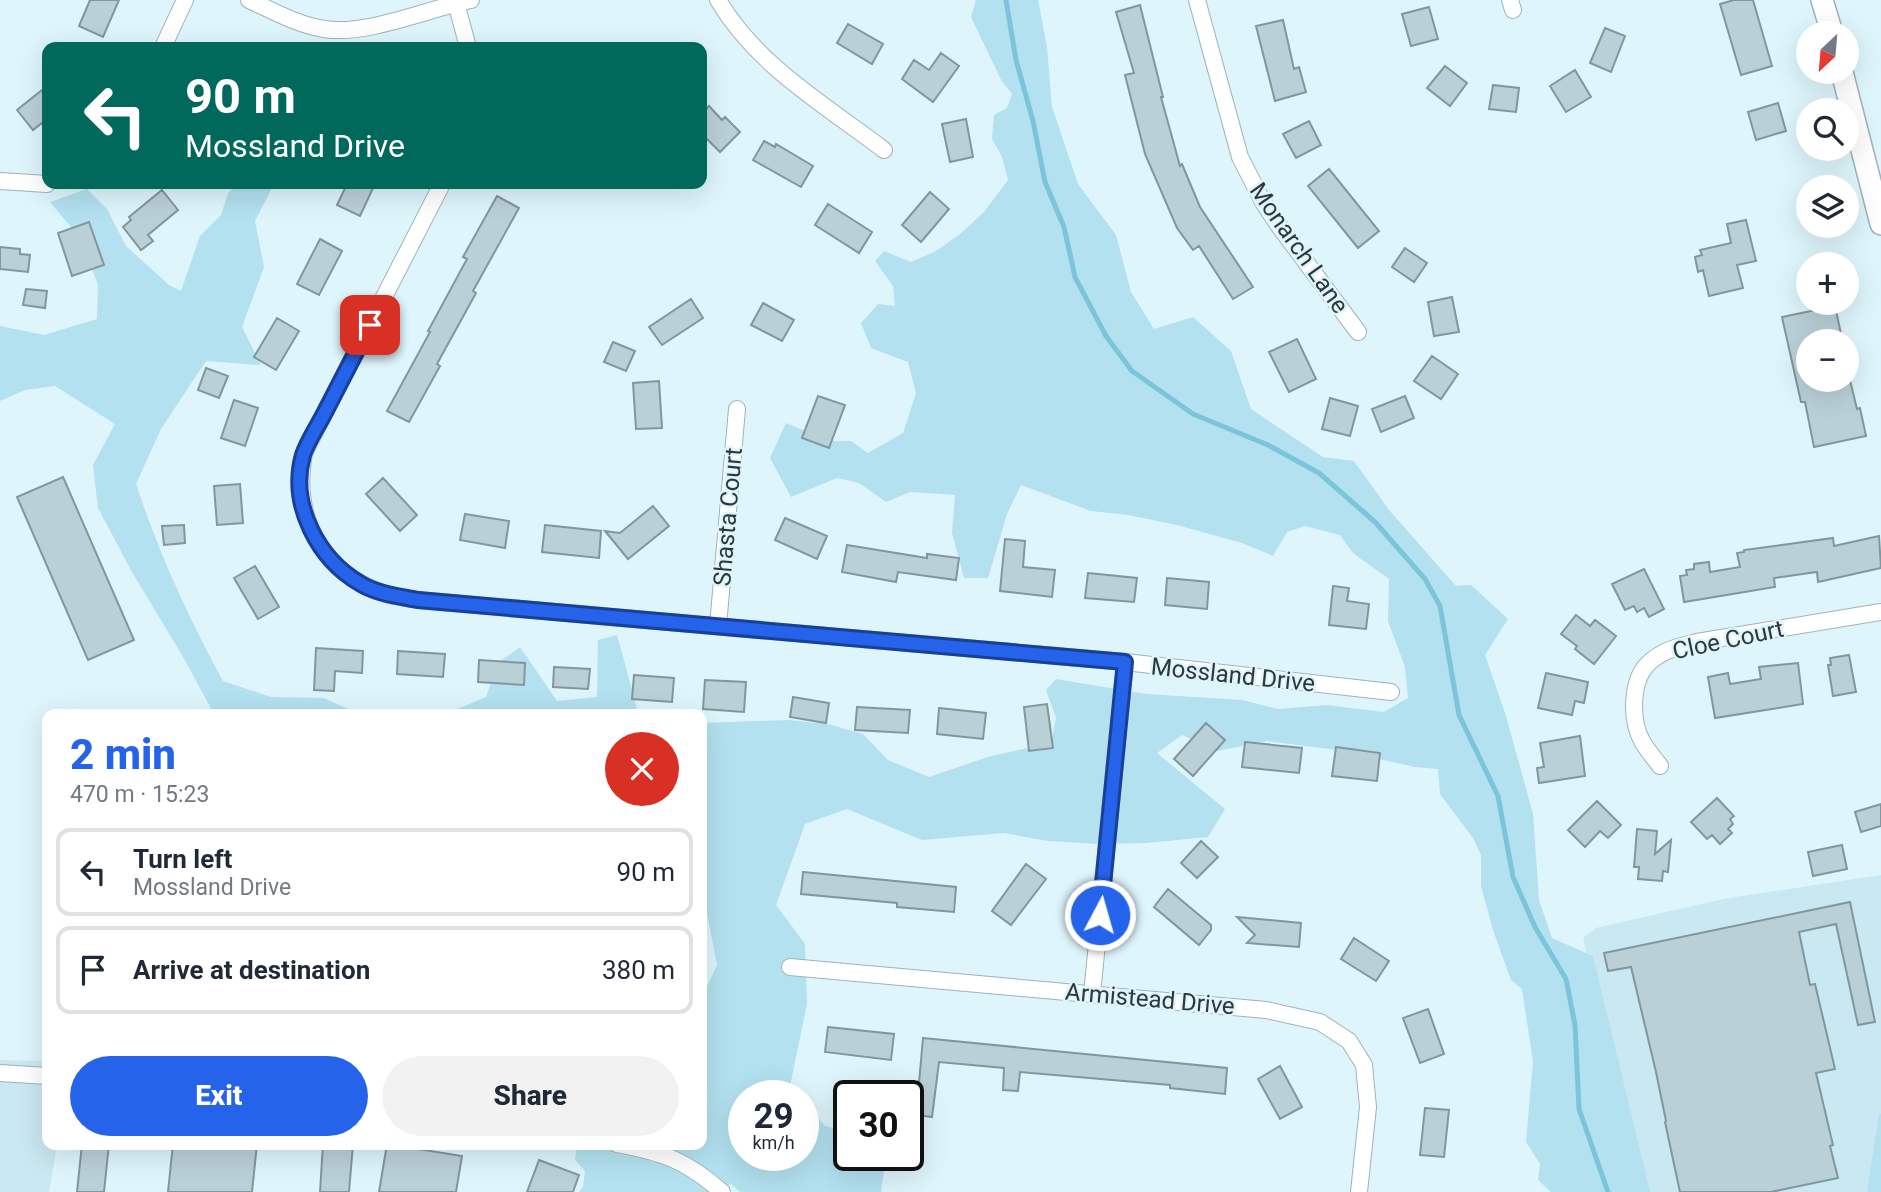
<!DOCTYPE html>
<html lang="en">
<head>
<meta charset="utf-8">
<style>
  body { margin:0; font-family:Roboto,sans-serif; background:#f2f2f3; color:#1f2937; height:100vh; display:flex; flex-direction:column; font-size:26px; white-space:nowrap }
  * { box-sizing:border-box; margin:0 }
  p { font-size:23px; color:#747a83 }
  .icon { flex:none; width:38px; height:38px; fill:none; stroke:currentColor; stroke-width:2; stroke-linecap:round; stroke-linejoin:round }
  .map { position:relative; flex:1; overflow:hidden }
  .panel { position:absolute; left:42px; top:709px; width:665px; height:441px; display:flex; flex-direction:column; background:#fff; border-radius:14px; box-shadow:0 7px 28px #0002 }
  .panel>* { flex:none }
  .guide { position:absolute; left:42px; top:42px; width:665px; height:147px; border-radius:14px; box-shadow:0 7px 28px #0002; background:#00695c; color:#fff; overflow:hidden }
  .needle { width:46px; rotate:206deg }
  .tools { position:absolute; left:1796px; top:21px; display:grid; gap:14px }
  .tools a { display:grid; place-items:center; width:63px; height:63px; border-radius:50%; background:#fff; box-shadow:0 7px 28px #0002; font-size:35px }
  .speed { position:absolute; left:728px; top:1080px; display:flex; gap:14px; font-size:35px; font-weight:700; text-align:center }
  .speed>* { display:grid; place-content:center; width:91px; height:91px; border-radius:50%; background:#fff; box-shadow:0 7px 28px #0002; line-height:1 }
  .speed small { font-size:18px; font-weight:400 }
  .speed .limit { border:4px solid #111; border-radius:10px; background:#fff; color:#111 }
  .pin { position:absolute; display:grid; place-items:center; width:60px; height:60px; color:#fff; margin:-30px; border-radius:14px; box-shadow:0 4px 10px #0006 }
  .me { position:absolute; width:77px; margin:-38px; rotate:6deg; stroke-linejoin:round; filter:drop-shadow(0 0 5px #0008) }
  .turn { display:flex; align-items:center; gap:24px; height:147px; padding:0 28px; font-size:32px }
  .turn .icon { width:91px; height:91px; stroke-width:2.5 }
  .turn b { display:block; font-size:49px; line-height:60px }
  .round { display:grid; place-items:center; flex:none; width:74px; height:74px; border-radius:37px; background:#f2f2f3 }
  .overview { display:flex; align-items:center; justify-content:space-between; height:119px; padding:0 28px }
  h1 { font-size:42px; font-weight:800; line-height:52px; color:#2563eb }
  .button { display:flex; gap:14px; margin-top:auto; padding:14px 28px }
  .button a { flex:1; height:80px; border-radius:42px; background:#2563eb; color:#fff; font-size:28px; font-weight:800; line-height:80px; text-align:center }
  .button a+a { background:#f2f2f3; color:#1f2937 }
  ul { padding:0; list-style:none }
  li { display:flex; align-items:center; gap:21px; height:88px; margin:0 14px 10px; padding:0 14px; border:4px solid #e0e1e3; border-radius:14px }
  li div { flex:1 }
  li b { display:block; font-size:26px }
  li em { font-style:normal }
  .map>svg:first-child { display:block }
  .built { fill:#cae8f1 }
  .green { fill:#b3e1f0 }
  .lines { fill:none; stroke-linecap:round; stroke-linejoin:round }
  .stream { stroke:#7bc5db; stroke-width:5 }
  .building { fill:#bad0d7; stroke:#82969d; stroke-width:2 }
  .street-casing { stroke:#9eb3ba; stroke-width:18 }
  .secondary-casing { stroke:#9eb3ba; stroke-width:24 }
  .street { stroke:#fff; stroke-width:16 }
  .secondary { stroke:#fff; stroke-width:21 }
  .route-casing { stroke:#184099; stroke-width:18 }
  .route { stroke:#2563eb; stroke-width:12 }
  .labels { text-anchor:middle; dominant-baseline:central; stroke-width:5; stroke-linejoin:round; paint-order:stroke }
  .street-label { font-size:24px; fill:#2e3739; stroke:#def5fc }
</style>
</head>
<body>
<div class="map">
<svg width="1881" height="1192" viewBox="0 0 1881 1192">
  <rect width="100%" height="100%" fill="#def5fc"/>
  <path class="built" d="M1881,875V1192H1643L1583,938L1596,928L1723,899Z
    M0,1060L47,1061V1144L57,1145L49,1192H0Z"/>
  <path class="green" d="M976,0H1038L1047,47L1052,107L1078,184L1116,235L1131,292L1154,329L1193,317L1231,351L1251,409L1323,457L1354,461L1389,510L1456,586L1471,585L1508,619L1485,655L1506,716L1533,814L1539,900L1552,938L1593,956L1650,1192H1551L1538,1180L1540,1164L1526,1142L1533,1061L1522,989L1511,980L1493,930L1481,886V855L1473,838L1440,794L1438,769L1415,767L1338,750L1267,741L1217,751L1182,735L1157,753L1225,809L1208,837L1146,843L1098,844L1048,841L1004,833L922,840L847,809L805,824L776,905L805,944L807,1004L790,1086L798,1095L744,1096V1155H803V1101L825,1126L849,1132V1155H886L881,1192H740L731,1184L718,1192H579L583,1187L585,1171L575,1160L577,1145L702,1144V997L717,965L702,888V723L788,720L828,724L863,734L888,760L929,777L991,756L1051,743L1056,718L1046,690L1056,679L1146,694L1242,700L1278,709L1326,705L1384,712L1408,698L1405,667L1388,621L1389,579L1353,553L1340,535L1305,526L1287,532L1273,556L1242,543L1177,525L1128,515L1091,511L1021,485L1007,514L988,578H964L952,533L955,495L910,492L886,502L859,483L837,478L791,497L770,458L786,423L829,441H851L868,453L903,433L916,393L908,362L871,348L861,323L878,304L895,306L893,286L875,261L884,251L911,262L936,251L960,234L984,212L1008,180L1002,157L992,139L994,115L1007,108L1012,94L1001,80L971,17Z
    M237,184H274L255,221L264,267L242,327L261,365L206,361L161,429L136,484C159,553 188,617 223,681L271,697L324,698L358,714H214L182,655L132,572L98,508L93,465L115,424L55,386L25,390L0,401V326L44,335L97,319L98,285L81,239L50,202L87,189L107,209L126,246L169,285L181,291L200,236L221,215L228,193Z
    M617,635L637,708L631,714H445L486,697L498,663L520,647L557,701L597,697L598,640Z
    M1881,1114V1192H1867L1879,1115Z"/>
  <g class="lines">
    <path class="stream" d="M1006,0L1016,60L1033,121L1045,182L1064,227L1075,277L1106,336L1132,371L1193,414L1268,445L1319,473L1375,522L1425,579L1440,606L1459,715L1498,796L1513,877L1535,927L1566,979L1575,1025L1579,1109L1608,1192"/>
  </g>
  <path class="building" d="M90,0H119L103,37L79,26Z
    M1734,0H1753L1772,66L1741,75L1720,4Z
    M1140,5L1163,97H1161L1180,166L1182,164L1200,207L1253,287L1233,299L1199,246L1193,250L1177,228L1145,154L1125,75L1134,73L1116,12Z
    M1429,7L1438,39L1411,46L1402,14Z
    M1283,20L1294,69L1299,67L1306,92L1275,101L1256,26Z
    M848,24L883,44L872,64L837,43Z
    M1605,28L1625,36L1611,72L1590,63Z
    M941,53L959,66L933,102L902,79L914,60L929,70Z
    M1445,66L1467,83L1450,106L1427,88Z
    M1575,70L1591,97L1566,112L1550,86Z
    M1493,85L1519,88L1516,112L1489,109Z
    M47,86V119L33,130L17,110Z
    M1778,103L1786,131L1756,140L1748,112Z
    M709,106L722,120L725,117L740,132L720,152L702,134V114Z
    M966,119L973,157L950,162L942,124Z
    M1309,121L1321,145L1296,158L1283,134Z
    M764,141L775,147L776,144L813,166L801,187L753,160Z
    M1329,169L1379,231L1358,248L1308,186Z
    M347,184H375L360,216L337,205Z
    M162,190L178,210L148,235L153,241L141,250L123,227L131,220L129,217Z
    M930,192L949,209L921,242L902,225Z
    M497,196L519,208L473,291L476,293L437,364L440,366L409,422L387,411L430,332L428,331L467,259L463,257Z
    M828,204L872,232L859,253L815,225Z
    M1746,220L1756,261L1737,265L1743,288L1709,296L1703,270L1698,272L1695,257L1702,255L1700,250L1731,243L1727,224Z
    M89,222L104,265L72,276L58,233Z
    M320,239L342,251L319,295L297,284Z
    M0,247L20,249V254L30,255L28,272L0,269Z
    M1405,248L1427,263L1414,282L1392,267Z
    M26,289L47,291L45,308L23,305Z
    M1452,297L1459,332L1434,336L1428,302Z
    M691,299L703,318L662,345L649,327Z
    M763,303L794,320L782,341L751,325Z
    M1835,306L1841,334L1808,341V380H1850L1857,409L1860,408L1866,436L1814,447L1805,402H1801L1782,317Z
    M277,318L299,331L276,370L254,357Z
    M1297,339L1316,379L1289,392L1269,352Z
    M613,342L635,351L626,371L604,362Z
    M1432,356L1458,374L1441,399L1414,381Z
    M206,368L228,376L219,398L198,390Z
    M659,381L662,428L636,429L633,383Z
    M818,396L845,405L829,448L802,438Z
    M1405,396L1414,418L1381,432L1372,409Z
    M1330,398L1358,406L1350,436L1322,429Z
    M234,400L258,408L245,446L221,438Z
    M63,477L134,640L88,660L17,497Z
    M383,478L417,515L400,531L366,494Z
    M240,484L243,523L217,525L214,486Z
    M653,506L669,526L628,559L605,531L620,533Z
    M465,514L509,521L505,548L460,540Z
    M785,518L827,536L817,559L775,540Z
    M184,525L185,543L164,545L162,526Z
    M545,525L601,531L599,558L542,552Z
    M1879,536L1881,568L1818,582L1817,572L1774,578L1775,587L1684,602L1680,576L1687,575L1686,570L1694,569V564L1709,562L1710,572L1740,567L1737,553L1744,552V550L1833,538L1834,546Z
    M1005,539L1025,541L1023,567L1055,570L1052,597L1000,591Z
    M847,545L927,558V554L959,558L956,580L898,572L896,582L842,572Z
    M255,566L279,607L258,619L234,578Z
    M1644,569L1664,609L1649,617L1644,608L1637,612L1634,606L1625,610L1612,584Z
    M1088,573L1137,578L1134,602L1085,598Z
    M1167,578L1209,582L1207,609L1165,605Z
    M1333,586L1349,588L1347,601L1369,604L1366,629L1329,625Z
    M1576,615L1590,626L1595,620L1616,636L1594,664L1575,649L1577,646L1561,634Z
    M316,648L363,651L362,673L335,671L334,691L314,690Z
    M398,651L445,654L443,677L397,674Z
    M1849,655L1856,692L1833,696L1828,665H1831L1830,658Z
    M479,660L525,663L524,685L478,682Z
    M1798,663L1803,704L1715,718L1708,677L1728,673L1730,684L1761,679L1759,667Z
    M554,667L590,669L588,689L553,687Z
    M1546,673L1588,682L1584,703L1575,701L1572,715L1538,708Z
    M634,675L674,678L672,702L632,699Z
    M705,680L746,682L744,712L703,709Z
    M793,697L829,703L826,723L790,717Z
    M1047,704L1053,748L1029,751L1024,707Z
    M857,707L910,710L908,733L855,730Z
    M939,708L986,713L983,739L937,734Z
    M1206,723L1225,740L1193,776L1174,759Z
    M1580,736L1585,776L1539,783L1537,768L1544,767L1540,743Z
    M1245,742L1302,748L1299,773L1242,767Z
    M1336,747L1380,753L1377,781L1332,776Z
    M1717,798L1734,816L1730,819L1733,824L1728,829L1732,833L1720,844L1712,835L1707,839L1691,822Z
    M1597,801L1621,825L1608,838L1600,831L1585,847L1568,830Z
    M1881,804V826L1861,832L1855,812Z
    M1637,829L1657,831L1655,854L1671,840L1668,872L1663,871L1662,881L1638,879L1639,867H1634Z
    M1201,841L1218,857L1197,878L1181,863Z
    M1842,845L1847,869L1813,876L1808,852Z
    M1026,864L1046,879L1011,925L992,911Z
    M803,872L956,887L954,912L897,907V903L801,894Z
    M1168,889L1211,925V930L1199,945L1154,907Z
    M1850,902L1875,1022L1858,1025L1836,924L1799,932L1810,985L1815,984L1835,1069L1816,1073L1833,1145L1830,1146L1838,1178L1771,1192H1680L1665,1122L1666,1121L1656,1072L1631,967L1608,971L1604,953Z
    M1237,917L1301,923L1299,947L1247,943L1255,935Z
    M1354,938L1389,961L1376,981L1341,959Z
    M1428,1009L1444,1054L1420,1063L1403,1018Z
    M828,1027L894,1034L891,1060L825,1052Z
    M923,1038L1227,1068L1225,1094L1170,1088V1085L1020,1072L1018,1091L1003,1090L1004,1068L939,1062L932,1117L910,1114L914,1083H919Z
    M1280,1066L1302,1107L1280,1119L1258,1079Z
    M1425,1108L1449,1110L1444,1157L1420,1155Z
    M82,1144H109L104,1192H77Z
    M173,1144H257L252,1192H168Z
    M323,1144H353L349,1192H320Z
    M387,1144L462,1156L456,1192H379Z
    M539,1160L579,1175L573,1192H527Z"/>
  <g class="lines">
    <g class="street-casing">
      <path id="street" d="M249,0C273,11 298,25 324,29C367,36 427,9 471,0
        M718,0C757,66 825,105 884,150
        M1197,0L1240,157L1263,202L1279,226L1358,332
        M1510,0L1513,10
        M456,3L468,47
        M163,47L185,0
        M0,181L47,184
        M442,184L304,453C292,517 322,574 386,594C396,597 407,598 418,600L1125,662L1391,692
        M718,626L737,409
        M1660,766C1654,758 1648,751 1643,743C1630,721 1630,678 1651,661C1665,649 1681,646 1697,642L1881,612
        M790,967L1266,1010L1320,1022L1349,1041L1364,1065L1368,1107L1359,1192
        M1092,994L1125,662
        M0,1073L47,1076
        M617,1144C663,1152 687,1161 722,1192"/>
    </g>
    <g class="secondary-casing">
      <path id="secondary" d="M1822,0L1832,33
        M1842,72L1881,224"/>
    </g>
    <use href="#street" class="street"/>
    <use href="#secondary" class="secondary"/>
  </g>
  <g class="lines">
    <g class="route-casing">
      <path id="route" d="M370,325C355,354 340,383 325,412C318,426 308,440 303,455C289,505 318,559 361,584C378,594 398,596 418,600L1125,662L1100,915"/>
    </g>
    <use href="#route" class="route"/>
  </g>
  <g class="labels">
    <g class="street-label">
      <text transform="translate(1299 248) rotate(55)">Monarch Lane</text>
      <text transform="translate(728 517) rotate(-85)">Shasta Court</text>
      <text transform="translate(1728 640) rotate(-12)">Cloe Court</text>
      <text transform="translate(1233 675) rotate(6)">Mossland Drive</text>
      <text transform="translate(1150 999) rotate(5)">Armistead Drive</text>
    </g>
  </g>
</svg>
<div class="tools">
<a><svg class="needle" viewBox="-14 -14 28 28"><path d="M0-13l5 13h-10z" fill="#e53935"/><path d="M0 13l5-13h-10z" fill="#747a83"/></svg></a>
<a><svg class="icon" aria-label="search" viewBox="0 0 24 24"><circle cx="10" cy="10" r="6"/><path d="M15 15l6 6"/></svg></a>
<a><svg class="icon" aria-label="layers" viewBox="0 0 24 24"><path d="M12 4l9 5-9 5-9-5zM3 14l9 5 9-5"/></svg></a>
<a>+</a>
<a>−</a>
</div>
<div class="speed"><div>29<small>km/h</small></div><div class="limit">30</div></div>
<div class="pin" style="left:370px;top:325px;background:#d93025"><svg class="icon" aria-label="arrive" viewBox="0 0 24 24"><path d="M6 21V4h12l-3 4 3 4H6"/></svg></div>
<svg class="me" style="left:1100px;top:915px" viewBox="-20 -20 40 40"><circle r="17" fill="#2563eb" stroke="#fff" stroke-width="3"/><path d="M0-11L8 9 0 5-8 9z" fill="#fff"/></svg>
<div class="guide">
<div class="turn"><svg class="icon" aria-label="left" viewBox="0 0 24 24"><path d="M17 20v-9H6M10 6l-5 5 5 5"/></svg><div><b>90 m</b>Mossland Drive</div></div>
</div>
<section class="panel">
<div class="overview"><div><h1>2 min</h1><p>470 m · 15:23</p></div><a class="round" style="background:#d93025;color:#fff"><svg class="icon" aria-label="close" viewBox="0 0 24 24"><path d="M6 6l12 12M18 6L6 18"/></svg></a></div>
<ul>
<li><svg class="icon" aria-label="left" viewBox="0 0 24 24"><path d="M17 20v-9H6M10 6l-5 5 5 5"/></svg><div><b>Turn left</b><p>Mossland Drive</p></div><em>90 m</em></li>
<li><svg class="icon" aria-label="arrive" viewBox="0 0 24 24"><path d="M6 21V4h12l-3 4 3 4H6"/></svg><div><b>Arrive at destination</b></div><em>380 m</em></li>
</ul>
<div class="button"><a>Exit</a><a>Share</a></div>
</section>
</div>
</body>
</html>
